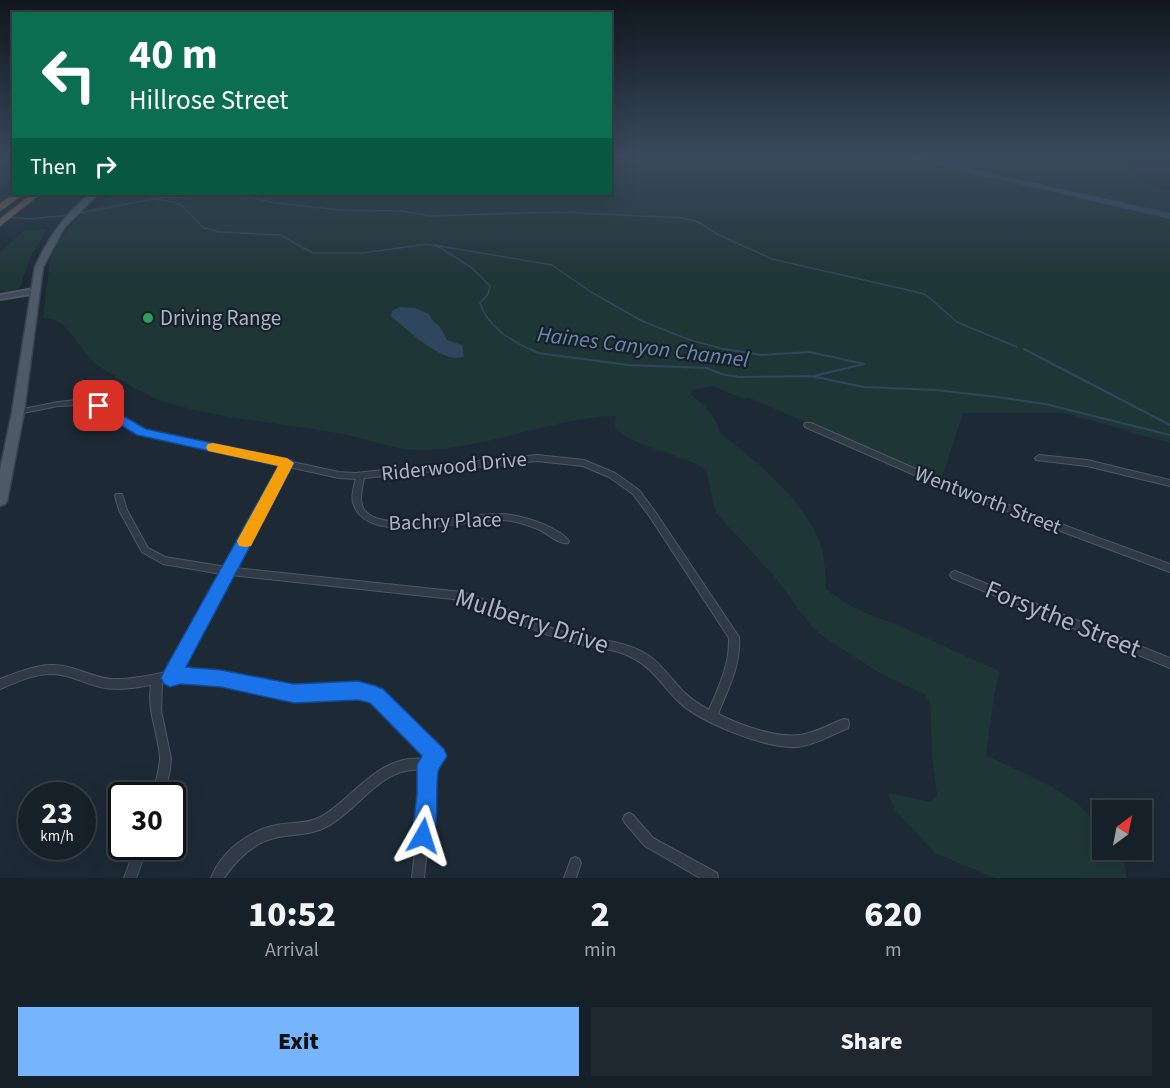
<!DOCTYPE html>
<html lang="en">
<head>
<meta charset="utf-8">
<style>
  body { margin:0; font-family:"Source Sans 3",sans-serif; background:#1f2830; color:#f1f3f6; height:100vh; display:flex; flex-direction:column; font-size:22px; white-space:nowrap }
  * { box-sizing:border-box; margin:0 }
  p { font-size:20px; color:#9ea3a8 }
  .icon { flex:none; width:33px; height:33px; fill:none; stroke:currentColor; stroke-width:2; stroke-linecap:round; stroke-linejoin:round }
  .map { position:relative; height:878px; overflow:hidden }
  .side { display:flex; flex-direction:column; background:#162028; flex:1 }
  .side>* { flex:none }
  .guide { position:absolute; left:12px; top:12px; width:600px; height:183px; border-radius:0px; box-shadow:0 6px 24px #0002,0 0 0 2px #353e45; background:#0b6e4f; color:#fff; overflow:hidden }
  .needle { width:39px; rotate:32deg }
  .buttons { position:absolute; left:1092px; top:800px; display:grid; gap:12px }
  .buttons a { display:grid; place-items:center; width:60px; height:60px; border-radius:0px; background:#162028; box-shadow:0 6px 24px #0002,0 0 0 2px #353e45; font-size:30px }
  .speed { position:absolute; left:18px; top:782px; display:flex; gap:12px; font-size:30px; font-weight:700; text-align:center }
  .speed>* { display:grid; place-content:center; width:78px; height:78px; border-radius:50%; background:#162028; box-shadow:0 6px 24px #0002,0 0 0 2px #353e45; line-height:1 }
  .speed small { font-size:15px; font-weight:400 }
  .speed .limit { border:3px solid #111; border-radius:9px; background:#fff; color:#111 }
  .pin { position:absolute; display:grid; place-items:center; width:51px; height:51px; color:#fff; margin:-26px; border-radius:12px; box-shadow:0 3px 9px #0006 }
  .me { position:absolute; width:66px; margin:-33px; rotate:6deg; stroke-linejoin:round; filter:drop-shadow(0 0 4px #0008) }
  .turn { display:flex; align-items:center; gap:21px; height:126px; padding:0 18px; font-size:27px }
  .turn .icon { width:78px; height:78px; stroke-width:2.5 }
  .turn b { display:block; font-size:42px; line-height:51px }
  .then { display:flex; align-items:center; height:57px; padding:0 18px; background:#0003; gap:12px; font-size:22px }
  .eta { display:flex; justify-content:space-evenly; align-items:center; height:102px; text-align:center }
  .eta b { font-size:36px; font-weight:800; line-height:42px }
  .action { display:flex; gap:12px; margin-top:auto; padding:12px 18px }
  .action a { flex:1; height:69px; border-radius:0px; background:#76b5fd; color:#111; font-size:24px; font-weight:800; line-height:69px; text-align:center }
  .action a+a { background:#1f2830; color:#f1f3f6 }
  .map>svg:first-child { display:block }
  .green { fill:#1f3637 }
  .water { fill:#2f475e }
  .lines { fill:none; stroke-linecap:round; stroke-linejoin:round }
  .stream-far1 { stroke:#2f475e; stroke-width:1.5 }
  .stream { stroke:#2f475e; stroke-width:2 }
  .river { fill:#2f475e; fill-rule:evenodd }
  .street-casing { stroke:#4e5964; stroke-width:2 }
  .secondary-casing { stroke:#4e5964; stroke-width:4 }
  .primary-casing { stroke:#3a444f; stroke-width:3 }
  .highway-casing { stroke:#3c4650; stroke-width:2 }
  .street { fill:#313b46; fill-rule:evenodd }
  .secondary { fill:#3f4b59; fill-rule:evenodd }
  .primary { fill:#4e5b67; fill-rule:evenodd }
  .highway { fill:#6d5e4d; fill-rule:evenodd }
  .route { fill:#1a73e8; stroke:#114b97; stroke-width:1.5 }
  .slow { fill:#f59e0b }
  .leisure-dot { fill:#2e9e5b; stroke:#17202a; stroke-width:2 }
  .labels { text-anchor:middle; dominant-baseline:central; stroke-width:4.5; stroke-linejoin:round; paint-order:stroke }
  .poi-label { font-size:21px; fill:#aab6c4; stroke:#17202a; text-anchor:start }
  .street-label { font-size:21px; fill:#aab6c4; stroke:#17202a }
  .water-label { font-size:22px; font-style:italic; fill:#698aaa; stroke:#17202a }
  .near-street-label { font-size:26px; fill:#aab6c4; stroke:#17202a }
</style>
</head>
<body>
<div class="map">
<svg width="1170" height="878" viewBox="0 0 1170 878">
  <rect width="100%" height="100%" fill="#1d2a36"/>
  <path class="green" d="M0,155H13V179L5,185L0,186Z
    M611,155H1114L1152,187L1170,190V443L1065,413H963L941,480L747,397L745,399L712,386L692,390L690,394C704,405 716,415 720,433C757,462 797,493 818,538C825,552 825,573 826,589C851,609 868,614 897,625C931,639 965,657 999,671L993,702L986,755L1052,787L1079,805L1102,831V849H1117C1124,857 1127,867 1126,878H995L935,853L896,811L887,793L931,802L937,795L932,756L930,703L926,695L881,674L820,634L811,626L775,577L716,513L706,470C683,453 630,447 615,427L616,416C551,418 489,448 423,450C396,451 369,439 343,434C286,423 228,420 172,404C151,399 114,377 96,364C79,351 69,317 43,318L49,269L52,253L60,238L86,210L100,207L110,194H610Z
    M47,229L29,260L20,287L12,291H0V252L25,230Z"/>
  <path class="water" d="M400,307L415,308L429,314L432,320L440,327L447,340L462,345L464,356C445,367 406,328 391,316L392,311Z"/>
  <g class="lines">
    <path class="stream-far1" d="M158,198L232,194L277,203L340,210L403,211L430,216L558,212L684,218L698,222L717,234L772,259L925,294L957,322L1017,347
      M153,199L174,202L182,206L204,228L220,232L280,235L313,253H363L427,244L439,247L472,268L490,286L488,294L480,303C488,328 511,340 533,351
      M75,214L152,199
      M10,217L29,219L70,215
      M434,245L552,265L591,292L642,321L690,340L731,351
      M1024,349L1027,351"/>
    <path class="stream" d="M530,349L538,353L628,365L707,368L721,374L739,377L811,376L864,387L936,390L997,397L1045,404L1170,435
      M724,349L762,355L810,352L864,364L814,376
      M1024,349L1170,425"/>
    <path class="river" d="M892,155H910L1170,213V219Z"/>
    <g class="street-casing">
      <path id="street" d="M78,400L102,404L144,430L339,472L355,473L537,455L584,460L615,473L639,490L656,513L739,637C741,665 728,689 718,714C740,725 775,738 800,735C815,733 830,724 844,719L848,720L849,724L848,728C832,735 814,745 797,747C767,749 701,723 679,702C663,687 653,668 633,658C612,647 586,647 563,640C532,631 504,615 474,604L462,600L231,575L180,670C206,669 231,675 257,681C273,684 289,689 306,689C329,688 352,680 374,689C398,700 422,733 440,752L442,756L440,760L433,767V794L424,878H412L421,794V770C382,766 359,809 328,826C312,835 296,834 279,837C255,841 237,859 224,878H211C221,852 249,830 277,825C291,822 306,824 318,818C327,814 334,808 341,802C367,780 388,755 425,759L428,756C414,740 388,706 369,698C347,688 316,701 292,698C263,694 194,671 170,683L167,682L162,683L161,710L171,759L170,770L164,795H152C155,783 160,770 160,757C158,731 147,713 151,685C134,688 117,691 100,687C84,683 70,675 54,674C35,673 17,682 0,689V679C24,670 46,660 72,668C85,672 98,678 112,679C131,680 149,675 168,672L222,574L163,564L142,552L119,510L115,496L116,494H122L127,510L148,548L165,557L226,567L282,465L139,434L97,408L89,406L78,405L58,406L18,414L14,412L18,410L58,402ZM537,461L583,466L609,477L633,494L650,517L729,638C730,664 719,686 709,710C701,705 693,701 686,694C673,682 663,665 648,655C621,638 589,640 560,631C526,620 496,602 462,592L235,568L289,467L339,478L356,479C354,486 351,495 353,502C364,549 469,518 504,520C516,521 528,525 540,530C548,534 559,545 568,543L569,541C563,533 552,528 543,524C530,519 516,515 503,514C473,512 389,533 367,513C357,504 362,489 364,478Z
        M805,423H811L941,480L1170,564V572L935,484L805,427L804,425Z
        M1039,455L1087,460L1170,480V486L1087,466L1036,460L1035,458Z
        M955,571L1170,658V668L952,578L950,575L952,572Z
        M629,813L633,815L653,838L717,873L718,878H700L645,846L625,823L623,819L625,815Z
        M136,846H148L136,878H124Z
        M575,857L579,859L581,863L576,878H564L571,859Z"/>
    </g>
    <g class="secondary-casing">
      <path id="secondary" d="M34,289L38,291L37,293L0,299V295Z"/>
    </g>
    <g class="primary-casing">
      <path id="primary" d="M90,194H98L64,228L43,267L24,412L7,501L5,504L0,506V470L12,412L35,267C48,238 65,214 90,194Z"/>
    </g>
    <g class="highway-casing">
      <path id="highway" d="M14,194H23L0,211V204Z
        M32,194H40L0,226V219Z"/>
    </g>
    <use href="#street" class="street"/>
    <use href="#secondary" class="secondary"/>
    <use href="#primary" class="primary"/>
    <use href="#highway" class="highway"/>
  </g>
  <linearGradient id="sky" x2="0" y2="1"><stop stop-color="#10171e"/><stop offset="0.56" stop-color="#3a4a5d"/><stop offset="1" stop-color="#3a4a5d" stop-opacity="0"/></linearGradient>
  <rect width="1170" height="278" fill="url(#sky)"/>
  <path class="route" d="M99,402L146,429L292,460L294,463L186,667L221,670L294,684L358,681L376,686L383,689L444,749L447,756C444,762 439,767 438,772C435,796 440,821 431,844L423,847L415,844L412,836L417,794V765L422,756L370,703L358,700L294,703L221,687L181,684L170,687L164,684L161,678L164,671L278,466L137,435L94,409L92,406L94,403Z"/>
  <path class="slow" d="M213,443L287,458L294,463L251,546L245,547L239,546L237,541L278,466L208,451L206,447L208,444Z"/>
  <circle class="leisure-dot" cx="148" cy="318" r="6"/>
  <g class="labels">
    <g class="poi-label">
      <text x="160" y="318">Driving Range</text>
    </g>
    <g class="street-label">
      <text transform="translate(454 466) rotate(-6)">Riderwood Drive</text>
      <text transform="translate(988 500) rotate(21)">Wentworth Street</text>
      <text transform="translate(445 521) rotate(-2)">Bachry Place</text>
    </g>
    <g class="water-label">
      <text transform="translate(643 347) rotate(7)">Haines Canyon Channel</text>
    </g>
    <g class="near-street-label">
      <text transform="translate(1063 619) rotate(22)">Forsythe Street</text>
      <text transform="translate(532 621) rotate(18)">Mulberry Drive</text>
    </g>
  </g>
</svg>
<div class="buttons">
<a><svg class="needle" viewBox="-14 -14 28 28"><path d="M0-13l5 13h-10z" fill="#e53935"/><path d="M0 13l5-13h-10z" fill="#9ea3a8"/></svg></a>
</div>
<div class="speed"><div>23<small>km/h</small></div><div class="limit">30</div></div>
<div class="pin" style="left:99px;top:406px;background:#d93025"><svg class="icon" aria-label="arrive" viewBox="0 0 24 24"><path d="M6 21V4h12l-3 4 3 4H6"/></svg></div>
<svg class="me" style="left:423px;top:836px" viewBox="-20 -20 40 40"><path d="M0-17L14 15 0 8-14 15z" fill="#1a73e8" stroke="#fff" stroke-width="4"/></svg>
<div class="guide">
<div class="turn"><svg class="icon" aria-label="left" viewBox="0 0 24 24"><path d="M17 20v-9H6M10 6l-5 5 5 5"/></svg><div><b>40 m</b>Hillrose Street</div></div>
<div class="then">Then<svg class="icon" aria-label="right" viewBox="0 0 24 24"><path d="M7 20v-9h11M14 6l5 5-5 5"/></svg></div>
</div>
</div>
<section class="side">
<div class="eta">
<div><b>10:52</b><p>Arrival</p></div>
<div><b>2</b><p>min</p></div>
<div><b>620</b><p>m</p></div>
</div>
<div class="action"><a>Exit</a><a>Share</a></div>
</section>
</body>
</html>
